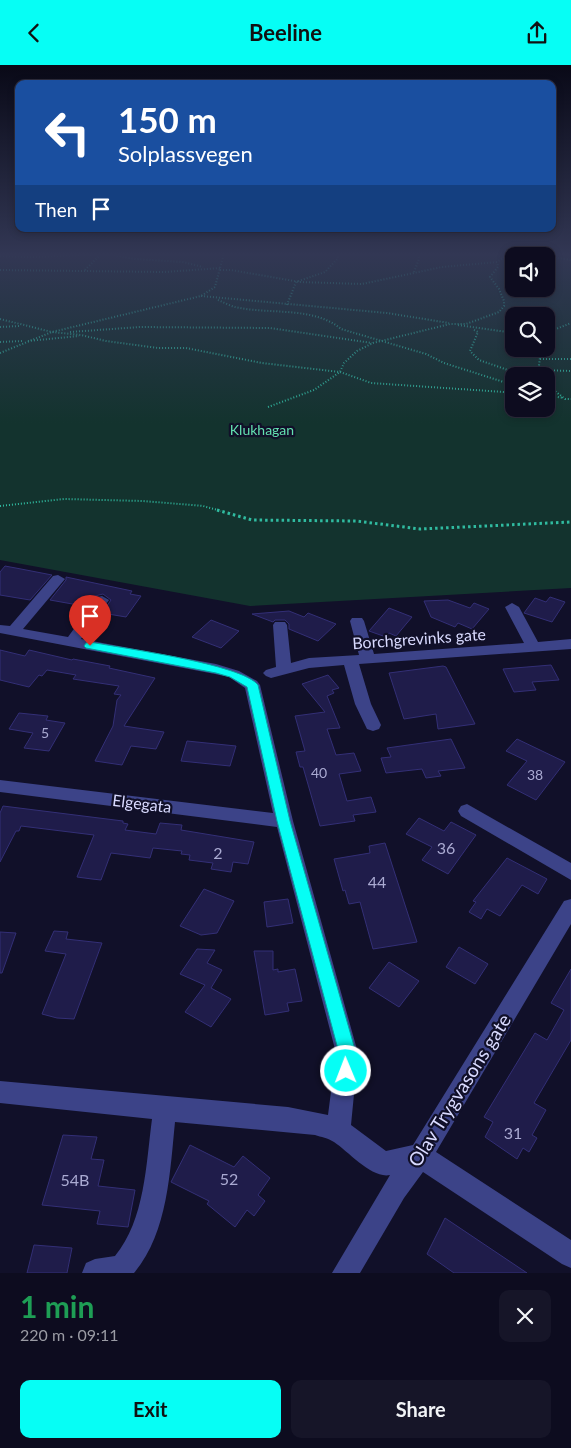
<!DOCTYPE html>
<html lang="en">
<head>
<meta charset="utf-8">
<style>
  body { margin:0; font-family:Lato,sans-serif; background:#161528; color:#f1f3f6; height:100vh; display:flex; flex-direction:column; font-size:19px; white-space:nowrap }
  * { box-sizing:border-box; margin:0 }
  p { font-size:16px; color:#9a9ba4 }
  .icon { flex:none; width:28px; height:28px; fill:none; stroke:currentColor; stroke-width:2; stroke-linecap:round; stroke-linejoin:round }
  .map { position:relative; height:1208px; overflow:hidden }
  .sheet { display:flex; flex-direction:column; background:#0d0c1f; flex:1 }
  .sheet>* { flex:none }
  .top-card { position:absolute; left:15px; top:15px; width:541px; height:152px; border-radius:10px; box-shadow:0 2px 8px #0003,0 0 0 1px #2d2c3d; background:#1a4fa0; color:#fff; overflow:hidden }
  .buttons { position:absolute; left:505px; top:182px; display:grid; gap:10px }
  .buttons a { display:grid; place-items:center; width:50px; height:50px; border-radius:10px; background:#0d0c1f; box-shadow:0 2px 8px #0003,0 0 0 1px #2d2c3d; font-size:25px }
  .pin { position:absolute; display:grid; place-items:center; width:42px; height:42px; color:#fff; margin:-51px -21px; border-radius:50% 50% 50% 0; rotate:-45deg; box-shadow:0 0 5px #0007 }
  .pin .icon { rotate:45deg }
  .me { position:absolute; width:55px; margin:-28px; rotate:359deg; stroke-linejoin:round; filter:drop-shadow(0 0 4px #0008) }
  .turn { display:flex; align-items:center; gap:18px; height:105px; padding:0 20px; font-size:22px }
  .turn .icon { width:65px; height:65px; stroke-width:2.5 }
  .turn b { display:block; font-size:35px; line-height:42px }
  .then { display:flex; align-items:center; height:48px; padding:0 20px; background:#0003; gap:10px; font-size:19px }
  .round { display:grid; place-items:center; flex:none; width:52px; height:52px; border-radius:10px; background:#161528 }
  .overview { display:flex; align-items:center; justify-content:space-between; height:85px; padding:0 20px }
  h1 { font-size:30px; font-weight:700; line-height:38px; color:#1e9e55 }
  .cta { display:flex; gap:10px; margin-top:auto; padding:10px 20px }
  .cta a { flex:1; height:58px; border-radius:10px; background:#06fef5; color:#111; font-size:20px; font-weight:700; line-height:58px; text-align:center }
  .cta a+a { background:#161528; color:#f1f3f6 }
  header { display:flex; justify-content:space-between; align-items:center; height:65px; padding:0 20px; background:#06fef5; color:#111; font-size:22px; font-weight:700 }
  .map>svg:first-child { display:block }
  .green { fill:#13332e; fill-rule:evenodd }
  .building { fill:#1f1c4a; stroke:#332f76 }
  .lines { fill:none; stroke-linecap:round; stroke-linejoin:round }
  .path-far1 { stroke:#30bba0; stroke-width:2; stroke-dasharray:1 2; stroke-linecap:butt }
  .path { stroke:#30bba0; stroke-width:3; stroke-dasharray:2.5 3; stroke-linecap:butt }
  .minor { fill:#3c4388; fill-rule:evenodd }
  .route { fill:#06fef5; stroke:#04a59f }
  .labels { text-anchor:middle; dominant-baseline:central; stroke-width:4.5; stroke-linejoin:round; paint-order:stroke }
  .far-park-label { font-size:14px; fill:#63e0b0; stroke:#111029 }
  .number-label { font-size:14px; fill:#aaaad2 }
  .street-label { font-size:16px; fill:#d9daff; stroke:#111029 }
  .near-number-label { font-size:16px; fill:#aaaad2 }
  .near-street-label { font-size:19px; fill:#d9daff; stroke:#111029 }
</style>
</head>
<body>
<header><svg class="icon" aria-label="back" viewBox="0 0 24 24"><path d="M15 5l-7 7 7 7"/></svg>Beeline<svg class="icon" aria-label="share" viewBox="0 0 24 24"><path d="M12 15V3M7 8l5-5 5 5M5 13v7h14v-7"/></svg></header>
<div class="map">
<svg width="571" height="1208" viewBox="0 0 571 1208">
  <rect width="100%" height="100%" fill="#111029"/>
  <path class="green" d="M0,188H571V523L250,541L0,495ZM514,191H546V224H514ZM514,251H546V284H514ZM514,311H546V344H514Z"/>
  <path class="building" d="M5,501L21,504L52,510L30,535L0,530V507Z
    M66,512L132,526L130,529L141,531L126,552L102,548L111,535L103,529L95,531L85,545L76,543L78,540L50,535L66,515Z
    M550,532L565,537L552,557L524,548L535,533L546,537Z
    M448,535L470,543L474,538L489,544L472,564L458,558L455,562L431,552L424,536Z
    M389,543L412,552L396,571L389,568L386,572L369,566Z
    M289,546L304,552L308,548L336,559L318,576L289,564V559L285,555H275L273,557L252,549Z
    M211,555L239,566L221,583L192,572Z
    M0,585L25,591L29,585L72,595L73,594L110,601L109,603L155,613L124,661L164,667L156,684L131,681L122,700L95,696L113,661L117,635L121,630L114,629L119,621L73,614L76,610L47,605L42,611L39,610L29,622L0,615Z
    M551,600L559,615L532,617L536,625L514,627L503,604Z
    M443,601L446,602L475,659L438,664L436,649L404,654L389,608Z
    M328,610L339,623L332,625L334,628L327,631L340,663L327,664L336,690L354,688L361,706L339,709L347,736L371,732L376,747L353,750L355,756L320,761L303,702H300L296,687L305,686L295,651L325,647L302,619Z
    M19,648L48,651L46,655L65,658L49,686L24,683L33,668L9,664Z
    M451,674L465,703L438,706L441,711L426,713L422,704L386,708L381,693L391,692L387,683Z
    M517,674L565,697L536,735L507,720L527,696L506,686Z
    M187,676L236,681L230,701L181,696Z
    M3,741L123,756V758L128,759L125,765L156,769L160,758L182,760L181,765L254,777L248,799L233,797L231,807L211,804L213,798L189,795L190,790L181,789L182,786L153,783L150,793L111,788L101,815L92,814L77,812L94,770L21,761L19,766H16L0,797V748Z
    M419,753L444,766L451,757L476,770L448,809L422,795L432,782L406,769Z
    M385,778L417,877L373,884L360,837L349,839L345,825L343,826L334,794L370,788L369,781Z
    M507,793L547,814L538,829L522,820L500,851L487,844L481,854L469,847L476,837L473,836Z
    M204,824L234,836L217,868L201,870L180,861Z
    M288,834L293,858L267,862L264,837Z
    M54,866L68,867L66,874L102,878L74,954L57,953L42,949L66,889L45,886Z
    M0,867L16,868L2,908H0Z
    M459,882L488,899L475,919L446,902Z
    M197,884L215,885L207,898L222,905L211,923L231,934L211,962L185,947L205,920L180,909Z
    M254,886H273V905L278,904V907L295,904L302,936L287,938L289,946L265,950Z
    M389,897L419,916L399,942L369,923Z
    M571,904V975L534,1038L546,1045L532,1070L537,1073L529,1087L523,1083L517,1094L485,1072L493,1057L484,1052L535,968L547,975L564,945L551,938Z
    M63,1070L97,1072L91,1094L104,1095L98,1121L135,1125L128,1162L97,1159L100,1146L42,1140Z
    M190,1080L234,1102L243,1091L270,1113L258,1130L265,1136L254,1151L247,1145L235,1162L207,1139L209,1136L171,1117Z
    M445,1153L527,1208H454L427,1189Z
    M34,1180L72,1183L67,1208H27Z"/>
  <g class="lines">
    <path class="path-far1" d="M487,188L503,192
      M529,188L545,191
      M0,191L32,192L107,189L136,194L183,197L203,202
      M546,191L571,195
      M0,205L164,207L221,203
      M85,205L100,190
      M220,205H231L300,217L362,219L442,202L497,197L510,188
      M414,207L419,194L418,188
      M201,231L387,248L449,258
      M218,235C225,238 232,242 240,243C272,249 315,242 341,264L426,289L444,298L510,319
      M287,240L296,217L325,207L338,193L337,188
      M0,254L52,267L81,270L106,276L158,283H186L262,298L340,307L371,318L504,327
      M458,260L514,268
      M0,262L19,261
      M474,265L478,267L470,286L479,295L525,311
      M70,267L140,262L270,263L372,278
      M546,268L571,258
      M28,276L79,271
      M0,277L22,276
      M0,288L52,267L201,231L215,222L224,188
      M540,294H571
      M539,305L571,306
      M532,311L538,309L541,284
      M514,318L510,319L504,327L514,328
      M546,319L565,334H571
      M546,330L563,333
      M268,342L314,325L340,307L344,298L357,286L373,278L450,259H466L499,247L504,241V236L499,224L490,212L498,202L497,197
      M0,441L64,434L143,436L203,441L221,446"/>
    <path class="path" d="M217,445L252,455L356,456L420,464L571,457"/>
    <path class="minor" d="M58,510L65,514L23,564L68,572L97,532L102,531L109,535L81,574L216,599L239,606L257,616L260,620L293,756L358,988L351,1060L386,1086L413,1080L564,836L571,834V859L436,1087L571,1175V1203L562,1199L423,1107L404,1133L360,1208H332L390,1110C372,1114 349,1087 334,1077C328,1073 321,1072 315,1070L175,1057C170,1106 168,1168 134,1208H82L86,1198L95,1194L115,1191C145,1155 146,1099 152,1054L0,1038V1016L288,1042L328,1050L336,988L277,762L0,727V715L273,748L245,623L229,612L215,609L0,568V560L10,561L53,511Z
      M512,538L519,542L538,577L571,574V584L359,599L371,639L381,660L379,664L373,666L367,664L355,639L344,600L309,603L271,613L266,611L263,608L266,605L276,602L273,560L275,557H285L287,560L291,598L309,593L359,590L350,556L352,553H362L364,556L374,589L524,578L505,542Z
      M467,739L571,798V815L461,751L458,746L461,741Z"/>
  </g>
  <linearGradient id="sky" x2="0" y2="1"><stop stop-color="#090917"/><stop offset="0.53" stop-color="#323754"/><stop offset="1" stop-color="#323754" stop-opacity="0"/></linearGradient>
  <rect width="571" height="358" fill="url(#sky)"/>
  <path class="route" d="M90,577C121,583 242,599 258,620L290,756L356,988L352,1011L346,1014L340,1011L337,1006L339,988L277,756L247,622L230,612L216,608L86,583L84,581L86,578Z"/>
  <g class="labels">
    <g class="far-park-label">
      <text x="262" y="364">Klukhagan</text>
    </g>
    <g class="number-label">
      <text x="45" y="667">5</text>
      <text x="319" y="707">40</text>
      <text x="535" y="709">38</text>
    </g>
    <g class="street-label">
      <text transform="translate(419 573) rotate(-4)">Borchgrevinks gate</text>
      <text transform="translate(142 738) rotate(7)">Elgegata</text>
    </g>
    <g class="near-number-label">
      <text x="446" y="782">36</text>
      <text x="218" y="787">2</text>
      <text x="377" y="816">44</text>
      <text x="513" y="1067">31</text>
      <text x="229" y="1113">52</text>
      <text x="75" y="1114">54B</text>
    </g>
    <g class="near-street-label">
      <text transform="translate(459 1025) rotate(-58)">Olav Trygvasons gate</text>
    </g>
  </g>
</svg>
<div class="buttons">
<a><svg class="icon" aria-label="sound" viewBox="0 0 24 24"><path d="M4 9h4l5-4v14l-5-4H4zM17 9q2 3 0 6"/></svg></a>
<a><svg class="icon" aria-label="search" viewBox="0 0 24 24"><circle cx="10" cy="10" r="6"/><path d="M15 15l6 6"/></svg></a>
<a><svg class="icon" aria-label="layers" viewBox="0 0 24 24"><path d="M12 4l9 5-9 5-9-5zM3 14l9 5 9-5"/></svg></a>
</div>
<div class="pin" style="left:90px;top:581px;background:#d93025"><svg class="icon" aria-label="arrive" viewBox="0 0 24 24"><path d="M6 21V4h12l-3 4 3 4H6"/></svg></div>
<svg class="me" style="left:346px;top:1006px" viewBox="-20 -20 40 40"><circle r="17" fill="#06fef5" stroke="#fff" stroke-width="3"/><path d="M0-11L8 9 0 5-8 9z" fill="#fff"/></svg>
<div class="top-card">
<div class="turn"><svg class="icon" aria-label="left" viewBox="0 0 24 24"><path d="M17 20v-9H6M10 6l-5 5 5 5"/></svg><div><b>150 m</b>Solplassvegen</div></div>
<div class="then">Then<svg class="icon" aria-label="arrive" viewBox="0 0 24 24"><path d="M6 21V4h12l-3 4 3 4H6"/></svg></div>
</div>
</div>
<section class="sheet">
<div class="overview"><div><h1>1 min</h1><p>220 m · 09:11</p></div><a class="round"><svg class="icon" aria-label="close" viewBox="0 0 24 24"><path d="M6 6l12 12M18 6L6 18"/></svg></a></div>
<div class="cta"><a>Exit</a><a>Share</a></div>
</section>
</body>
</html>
